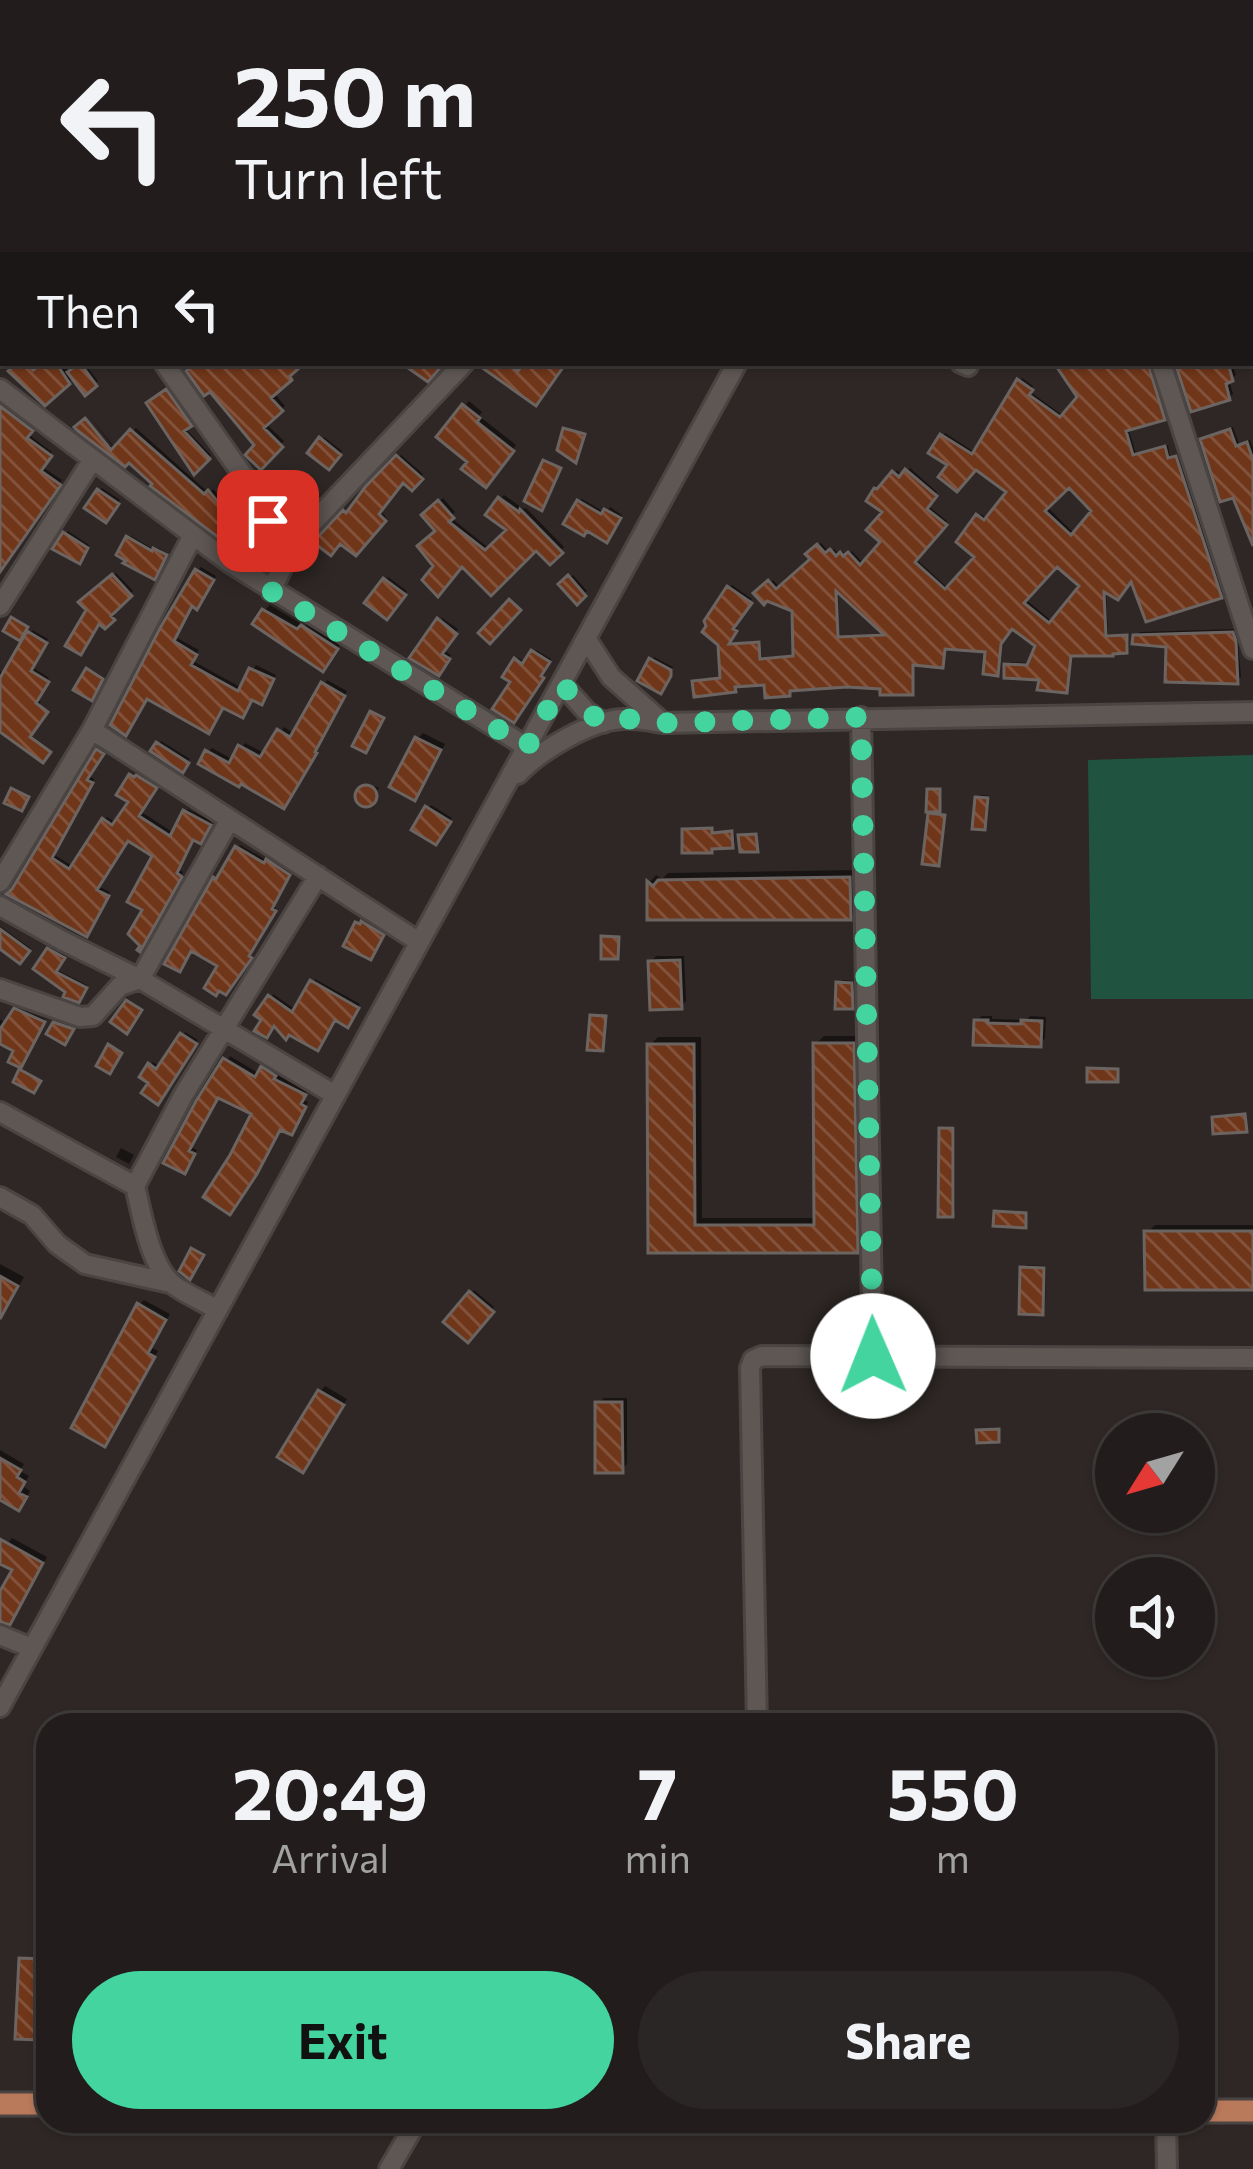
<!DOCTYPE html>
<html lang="en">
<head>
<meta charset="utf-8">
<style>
  body { margin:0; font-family:Commissioner,sans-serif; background:#2a2625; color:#f1f3f6; height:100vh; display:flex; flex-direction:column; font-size:45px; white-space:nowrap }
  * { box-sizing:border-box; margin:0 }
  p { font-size:39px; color:#a2a2a3 }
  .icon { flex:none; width:66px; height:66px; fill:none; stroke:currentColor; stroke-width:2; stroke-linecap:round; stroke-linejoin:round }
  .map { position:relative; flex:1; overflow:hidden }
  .side { position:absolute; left:36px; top:1713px; width:1179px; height:420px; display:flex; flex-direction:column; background:#221d1c; border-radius:36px; box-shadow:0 3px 9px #0004,0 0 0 3px #3f3b3b }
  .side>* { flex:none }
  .banner { position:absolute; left:0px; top:0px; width:1254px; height:366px; box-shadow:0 3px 9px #0004,0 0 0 3px #3f3b3b; background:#221d1c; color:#f1f3f6; overflow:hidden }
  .needle { width:78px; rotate:233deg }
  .fabs { position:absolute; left:1095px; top:1413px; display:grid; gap:24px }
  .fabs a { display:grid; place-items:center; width:120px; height:120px; border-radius:50%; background:#221d1c; box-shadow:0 3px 9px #0004,0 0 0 3px #3f3b3b; font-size:60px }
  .pin { position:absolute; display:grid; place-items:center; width:102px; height:102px; color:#fff; margin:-51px; border-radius:24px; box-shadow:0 6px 18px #0006 }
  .me { position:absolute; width:132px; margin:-66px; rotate:359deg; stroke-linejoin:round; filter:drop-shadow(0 0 9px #0008) }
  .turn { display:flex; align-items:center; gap:42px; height:252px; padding:0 36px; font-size:54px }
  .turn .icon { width:156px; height:156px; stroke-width:2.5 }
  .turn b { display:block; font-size:84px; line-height:102px }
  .then { display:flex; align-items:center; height:114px; padding:0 36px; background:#0003; gap:24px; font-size:45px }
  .eta { display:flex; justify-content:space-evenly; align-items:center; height:204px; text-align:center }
  .eta b { font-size:72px; font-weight:700; line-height:84px }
  .button { display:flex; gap:24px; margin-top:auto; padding:24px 36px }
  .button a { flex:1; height:138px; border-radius:72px; background:#43d4a0; color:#111; font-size:48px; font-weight:700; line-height:138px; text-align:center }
  .button a+a { background:#2a2625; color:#f1f3f6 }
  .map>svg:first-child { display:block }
  .green { fill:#215440 }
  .shadow { fill:#0007; fill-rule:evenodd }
  .building { fill:url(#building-back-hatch); stroke:#6c6461; stroke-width:3; fill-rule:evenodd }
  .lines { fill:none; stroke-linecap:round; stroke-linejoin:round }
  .minor-casing { stroke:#4a4442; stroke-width:24 }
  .major-casing { stroke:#4a4442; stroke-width:27 }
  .minor { stroke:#5e5754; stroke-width:18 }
  .major { stroke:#b9795b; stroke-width:21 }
  .route { stroke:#43d4a0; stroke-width:21; stroke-dasharray:0 37.8 }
</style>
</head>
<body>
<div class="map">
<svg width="1253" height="2169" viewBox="0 0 1253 2169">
  <defs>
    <pattern id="building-back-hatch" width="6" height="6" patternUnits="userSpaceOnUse" patternTransform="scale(3)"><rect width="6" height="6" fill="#6f361a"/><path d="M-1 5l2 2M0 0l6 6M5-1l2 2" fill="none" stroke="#83523b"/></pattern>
  </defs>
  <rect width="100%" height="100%" fill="#2e2725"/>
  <path class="green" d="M1253,755V999H1091L1088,760Z"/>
  <path class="shadow" d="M0,0H46L50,3H3V25L0,21Z
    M94,0H124L122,3H92Z
    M869,0H901L899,3H867Z
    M1202,0H1232L1233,3H1197Z
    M1253,0V39L1251,40V3H1247Z
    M1251,79L1253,82L1251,153Z
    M0,84L3,90V114L0,116Z
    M0,161L3,167V243L0,245Z
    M1251,238L1253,242L1251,360Z
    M21,363H84L98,381L85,392L74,377L45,402Z
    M199,363H301L291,371L294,374L273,392L285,406L265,423L284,441L261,465L258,445Z
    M481,363H564L535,402Z
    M1061,363H1151L1166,414L1128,427L1136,454L1168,445L1170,457L1178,455L1224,592L1221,595L1132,577L1106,589L1108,635L1128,634L1129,647L1126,650L1072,653L1068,687L1066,690L1042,677L1007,665L1010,662L1031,663L1039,645L1012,625L1003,639L1000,670L997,672L988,649L946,646L941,665L914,662V689L911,692L883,686L847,684L791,690L789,693L767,682L737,686L734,689L695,682L698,679L723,677L729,588L732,585L752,599L733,625L737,628L728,643L760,641L762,657L796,655L794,609L758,593L773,580L781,589L814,559L809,554L821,543L830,553L834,549L840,555L844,552L848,555L852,551L865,565L884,542L887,511L881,488L897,470L903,476L910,468L937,492L927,505L947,521L915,558L949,589L979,556V516L981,514L988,519L1011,491L976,466L952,465L943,436L945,433L976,453L1022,378L1033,386L1029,391L1065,417L1081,397ZM1069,484L1095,511L1075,534L1046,506ZM1057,563L1083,586L1053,622L1024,598ZM838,588L887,633L839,636Z
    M1178,363H1244L1233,367L1236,375L1229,380L1233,394L1229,398Z
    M170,389L192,421L184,427L211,455L195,470L150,403Z
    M0,401L34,426L28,434L52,452L41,466L62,480L10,556L0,554Z
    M469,401L482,412L479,416L516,445L490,480L440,437Z
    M90,417L116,449L136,428L209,493L213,489L233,513L239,507L246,516L252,511L261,529L239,549L129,459L125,463L99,441L113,447Z
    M1233,427L1239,444L1250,440L1253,448V517L1203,439Z
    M324,437L342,451L329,466L311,452Z
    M401,455L423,474L412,487L403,479L380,510L386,517L355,552L341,540L317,542L348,510L350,512L367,489Z
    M102,488L120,500L109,516L99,491Z
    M504,495L524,509L526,508L564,547L550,561L536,547L462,563L437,566L439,531L425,515L443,498L455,512L450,517L490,549L511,529L500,499Z
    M582,499L606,513L610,507L622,515L610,536L579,502Z
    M68,531L89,545L83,557L65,534Z
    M131,536L155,550L158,548L167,553L156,574L129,538Z
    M201,567L216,576L201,602L193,603L175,637L199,650L193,661L242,688L256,665L276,675L265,697L224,705L148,696L197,571Z
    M116,573L133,591L112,611L115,615L105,625L82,602Z
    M573,575L587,591L577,601L562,584Z
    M388,577L407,591L387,616L368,602Z
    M270,605L305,626L309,621L341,643L328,662L265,610Z
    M442,618L458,629L443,650L451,655L441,670L440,620Z
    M1237,629L1241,677L1236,681L1169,645L1136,636L1140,632Z
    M32,630L48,639L32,667L49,678L37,699L41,702L17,735L0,731V671L6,674Z
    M536,650L551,659L535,691L514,681L516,660L518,658L527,663Z
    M654,657L673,667L663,687L651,660Z
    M327,680L347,691L317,746L319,748L288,801L208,752L212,748L234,760L245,743L266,754L284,727L295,734Z
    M423,733L445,744L419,792L418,738Z
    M161,741L190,759L185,766L158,744Z
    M102,748L105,750L88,775L94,779L53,854L74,867L104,820L107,817L117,823L133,802L132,776L135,773L139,776L142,773L158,784L140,811L174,833L188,809L212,821L203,837H194L178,869L183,872L143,945L156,855L129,837L98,886L110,892L90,931L11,893Z
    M368,784L379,788L371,802L363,803L359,800L360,792Z
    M981,795L990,796L987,824L984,827L978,798Z
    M431,805L452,818L439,839L428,808Z
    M687,827H713V832L734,830L735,842L732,845L685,830Z
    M240,845L268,861L271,858L291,871L273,905L276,907L249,952L252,954L225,991L215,879Z
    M857,870L858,909L850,917H650V882L656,875L662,879L668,873Z
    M367,920L385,931L373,954L358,924Z
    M0,926L30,948L20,960L0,945Z
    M52,947L65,955L55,969L87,985L81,997L37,968Z
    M656,956H684L686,1001L681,1006L651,962Z
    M315,979L360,1004L350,1021L335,1017L265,1019L273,994L296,1010Z
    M842,980L854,981L855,1003L852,1006L839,983Z
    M19,1008L45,1019L21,1065L15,1054L0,1046V1020L8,1023Z
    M982,1016H992V1019L1026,1020L1030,1016L1046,1017L1045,1038L1040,1044L976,1021Z
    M185,1032L198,1040L161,1098L152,1082L150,1065L153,1062L161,1067Z
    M824,1036H860L864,1243L856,1250H651L650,1045L658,1037H701L702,1218H817L816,1044Z
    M230,1056L260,1074L267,1064L278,1071L276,1074L307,1091L303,1100L308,1102L295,1128L255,1113L219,1095L191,1147L197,1150L188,1167L167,1162Z
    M945,1126H955V1211L952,1214L942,1129Z
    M121,1148L134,1155L129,1164L116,1157Z
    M1155,1225H1253V1287L1147,1233Z
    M0,1264L24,1277L0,1321Z
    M1026,1265L1046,1266L1045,1308L1042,1312L1023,1269Z
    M474,1290L494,1307L468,1339L447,1321Z
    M144,1300L170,1314L151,1347L158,1351L105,1443L139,1305Z
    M325,1386L347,1399L308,1463L320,1392Z
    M604,1398H627V1464L621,1470L598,1403Z
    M0,1450L24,1464L20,1471L29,1476L23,1486L30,1491L24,1502L4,1498L0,1503Z
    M12,1538L47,1557L15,1616L9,1621L0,1619V1598L16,1569L0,1560V1554Z"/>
  <path class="building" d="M17,363H27L33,370L43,363H56L70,384L45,406L8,371Z
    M80,363L97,386L85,396L67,372Z
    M196,363H305L290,376L292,380L271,398L283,411L264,428L283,447L261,470L245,455L254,445L210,392L204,396L186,371Z
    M401,363H433L440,368L428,382Z
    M506,363L518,371L524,363H566L536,406L477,364Z
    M1054,363H1148L1165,420L1126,431L1133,455L1165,446L1168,458L1176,456L1222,598L1146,622L1131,582L1118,600L1104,592L1106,636L1127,635V653L1113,654V656H1071L1067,693L1037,690L1039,680L1004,678V664L1027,665L1035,646L1012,629L1001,644L998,676L983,674L985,652L945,649L943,668L913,665V695H880V689L847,687L790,691V696L765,698L764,685L735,687L736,692L694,697L692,681L720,678L718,645L702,632L706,626L704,621L727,586L752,603L733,629L737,631L729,644L759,642L760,659L793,656L792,611L767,601L764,605L753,593L768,580L776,589L810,559L805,554L817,544L825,553L830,549L836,556L840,552L843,556L848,552L860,565L880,542L866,530L882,512L866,501L874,488L877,489L892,471L899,477L905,469L937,496L927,509L947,525L915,562L945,589L974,557L956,542L976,514L984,520L1006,492L976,470L957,492L938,477L947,465L928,453L940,434L972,454L1017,379L1033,390L1029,395L1060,417L1077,397ZM1069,488L1091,511L1071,535L1045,511ZM1057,567L1079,586L1049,623L1024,603ZM836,591L884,635L838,637Z
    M1175,363H1228L1233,381L1226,384L1230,400L1191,412Z
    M166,389L192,426L184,431L210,459L194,475L146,403Z
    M462,404L480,418L477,422L514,451L486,488L461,469L467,462L436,437Z
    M0,406L33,431L27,438L52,456L41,471L61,485L0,572Z
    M85,418L111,450L130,429L204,494L208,490L228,514L234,508L241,517L247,511L259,535L239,552L235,550L150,486L152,484L129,463L125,467L78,431L74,427Z
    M563,428L585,434L576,463L557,450Z
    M1230,429L1236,446L1247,442L1253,460V546L1233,498L1220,502L1200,439Z
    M319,437L341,455L329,470L307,453Z
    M396,455L423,479L412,491L403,483L379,514L386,521L356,556L340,544L331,556L313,542L343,510L346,513L365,487Z
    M543,460L561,468L542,511L524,501Z
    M288,486L301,500L281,517L273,501Z
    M97,489L119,504L106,523L84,508Z
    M498,497L519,512L520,509L563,553L550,565L536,551L491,596L462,567L438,597L422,580L433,566L417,546L435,531L421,515L438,500L454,518L449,522L485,550L506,530L485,515Z
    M577,500L601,514L604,509L621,518L607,543L587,531L584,536L563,524Z
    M63,532L88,548L80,564L52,549Z
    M126,536L152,551L153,548L167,555L155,580L123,563L126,561L116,555Z
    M195,569L214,580L197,610L192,606L174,641L197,655L191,665L238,691L249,668L274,679L262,705L252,700L243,718L223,708L209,734L147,699L126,736L110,725L160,628Z
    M112,574L132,596L111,616L115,620L105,629L99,624L81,655L65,646L86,610L78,602Z
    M568,575L586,596L577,605L558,584Z
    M383,578L406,595L387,620L364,603Z
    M509,599L521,610L490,644L478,633Z
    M262,609L297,629L301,625L338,649L323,672L252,624Z
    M11,617L28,627L20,641L3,631Z
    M437,618L457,634L442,654L450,659L439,676L409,658Z
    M27,631L47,643L31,671L49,682L36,703L48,712L30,737L51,752L43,763L0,732V678Z
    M1233,632L1236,641L1238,684L1165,682L1166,647L1132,644L1133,635Z
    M531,650L550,662L541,676L544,678L514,723L492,709L510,682L502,677L514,658L522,664Z
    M649,658L671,670V676L661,694L637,681Z
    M86,668L103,679L92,701L73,690Z
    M321,682L345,696L315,752L317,753L284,809L241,784L239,787L198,764L205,750L229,763L238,745L260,757L277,729L290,737Z
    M370,711L384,718L366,753L352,746Z
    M415,737L441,750L415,801L389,787Z
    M156,742L189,763L183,773L150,751Z
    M96,749L104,754L87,780L93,783L52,858L69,869L102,818L112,825L128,802L116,795L129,774L134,777L136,775L157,788L139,816L170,836L183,810L211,825L201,844L193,840L177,873L182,877L140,952L137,950L140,946L128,934L142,910L127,902L152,856L128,841L97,890L109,896L87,937L6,894L12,889Z
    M355 796a11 11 0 1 1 22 0a11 11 0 1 1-22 0Z
    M11,788L29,797L22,811L4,803Z
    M927,789H940V812H926Z
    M975,797L988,798L985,830L972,829Z
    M425,806L451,822L436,845L411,830Z
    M928,813L945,815L939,866L922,864Z
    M712,828V833L732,831L733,848L712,849V853H682V829Z
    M756,834L758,852H740L738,835Z
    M235,846L264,863L266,859L290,875L272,909L276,911L249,956L252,958L226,995L219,991L216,996L204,988L217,966L191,951L180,972L164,964L213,877L216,879Z
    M850,877L851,920H647V881L653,886L658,880Z
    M361,921L384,935L371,960L343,946L355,922L360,924Z
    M0,929L30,951L20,964L0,949Z
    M601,936L619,937L618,959H601Z
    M47,948L65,958L56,972L87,988L79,1003L63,997L65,992L33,969Z
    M680,960L682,1009L650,1010L648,961Z
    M310,980L359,1008L348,1028L335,1020L318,1051L289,1035L286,1040L274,1026L267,1038L254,1031L261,1020L254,1015L268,995L292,1012Z
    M836,982L852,983L853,1009H835Z
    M126,1000L142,1010L127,1034L110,1022Z
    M14,1008L45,1022L21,1068L8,1062L13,1051L0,1044V1029Z
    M590,1015L606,1016L603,1051L587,1050Z
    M974,1020H988V1023L1021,1024V1020L1042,1021L1041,1047L973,1045Z
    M53,1022L74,1029L65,1045L46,1034Z
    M180,1033L197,1044L158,1105L141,1093L148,1083L139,1077L148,1063L156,1069Z
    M813,1043H854L858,1253H648L647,1044H694L695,1225H814Z
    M108,1044L122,1053L110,1074L96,1066Z
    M223,1058L255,1077L261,1066L276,1076L274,1079L306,1095L301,1104L306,1107L292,1135L280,1130L257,1174L230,1215L203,1197L230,1155L251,1114L218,1098L189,1151L195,1154L185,1174L163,1163L196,1101Z
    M1087,1068L1118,1069V1082H1087Z
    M19,1069L41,1081L34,1093L13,1082Z
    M1245,1114L1247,1132L1213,1134L1212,1117Z
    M939,1128H953V1217H938Z
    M994,1211L1026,1213V1228L993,1226Z
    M1144,1231H1253V1290H1145Z
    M191,1248L204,1255L190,1280L179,1271Z
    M1020,1267L1044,1268L1043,1315L1019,1314Z
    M0,1276L18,1286L0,1319Z
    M469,1291L494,1312L468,1343L443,1322Z
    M137,1303L166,1320L148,1353L155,1357L105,1447L71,1428Z
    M318,1390L344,1405L303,1473L277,1457Z
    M595,1402H622L623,1473H595Z
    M999,1429V1442L977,1443L976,1430Z
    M0,1458L21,1470L17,1477L25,1482L19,1493L27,1497L19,1511L0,1500Z
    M0,1539L43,1563L10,1625L0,1622V1591L12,1570L0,1564Z
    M19,1958L43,1959L39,2040L15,2039Z"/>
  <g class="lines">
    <g class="minor-casing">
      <path id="minor" d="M983,0L985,3
        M1048,0L1049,3
        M1170,0L1171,3
        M64,3L66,0
        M257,3L259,0
        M460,3L463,0
        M691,3L693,0
        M1002,3L1011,0
        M0,60L3,65
        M1251,210L1253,215
        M164,363L252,488L283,554L282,568L271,591
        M961,363L968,366
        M1161,363L1253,649
        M0,389L230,563L527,747
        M283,554L464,363
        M0,606L93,459
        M587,640L611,677L663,723
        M562,684L586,711L603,723
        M861,717L873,1356
        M92,730L419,942
        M518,774C539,751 591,720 623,719C636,718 650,721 663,723L1253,712
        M0,882L92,730L193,535
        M0,906L63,941L140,979L335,1095
        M0,989L80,1017L93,1016L120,986L140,979L229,821
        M0,1112L135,1186
        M0,1197L32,1215L57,1244L85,1264L170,1283
        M218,1310C204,1302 188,1295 175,1286C150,1268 142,1214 135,1186L184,1094L318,876
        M0,1635L32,1648
        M0,1707L737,363
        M757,1725L750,1368L753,1360L762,1356L1253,1358
        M1166,2121L1167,2169
        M389,2169L417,2121"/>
    </g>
    <g class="major-casing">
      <path id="major" d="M0,2104H48
        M1203,2111H1253"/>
    </g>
    <use href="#minor" class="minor"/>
    <use href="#major" class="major"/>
  </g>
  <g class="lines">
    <path class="route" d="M268,521C282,553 286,558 271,591L527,747L562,684L586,711L603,722L621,718L663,723L861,717L873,1356"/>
  </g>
</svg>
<div class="fabs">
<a><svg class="needle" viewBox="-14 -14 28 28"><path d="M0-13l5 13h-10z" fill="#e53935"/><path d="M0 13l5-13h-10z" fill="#a2a2a3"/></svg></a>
<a><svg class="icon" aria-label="sound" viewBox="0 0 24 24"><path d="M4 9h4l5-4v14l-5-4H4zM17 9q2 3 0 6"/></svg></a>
</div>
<div class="pin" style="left:268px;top:521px;background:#d93025"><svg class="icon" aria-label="arrive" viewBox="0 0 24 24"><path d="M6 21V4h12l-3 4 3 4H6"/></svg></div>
<svg class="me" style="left:873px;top:1356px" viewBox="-20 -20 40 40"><circle r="19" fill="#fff"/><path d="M0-13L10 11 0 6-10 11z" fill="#43d4a0"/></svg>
<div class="banner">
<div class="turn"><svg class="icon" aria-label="left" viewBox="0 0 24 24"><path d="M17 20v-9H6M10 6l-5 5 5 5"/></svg><div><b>250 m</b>Turn left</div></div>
<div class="then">Then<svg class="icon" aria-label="left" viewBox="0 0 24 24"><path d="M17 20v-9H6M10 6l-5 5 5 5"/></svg></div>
</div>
<section class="side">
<div class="eta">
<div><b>20:49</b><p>Arrival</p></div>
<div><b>7</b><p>min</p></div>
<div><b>550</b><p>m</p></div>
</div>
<div class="button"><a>Exit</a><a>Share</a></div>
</section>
</div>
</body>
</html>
